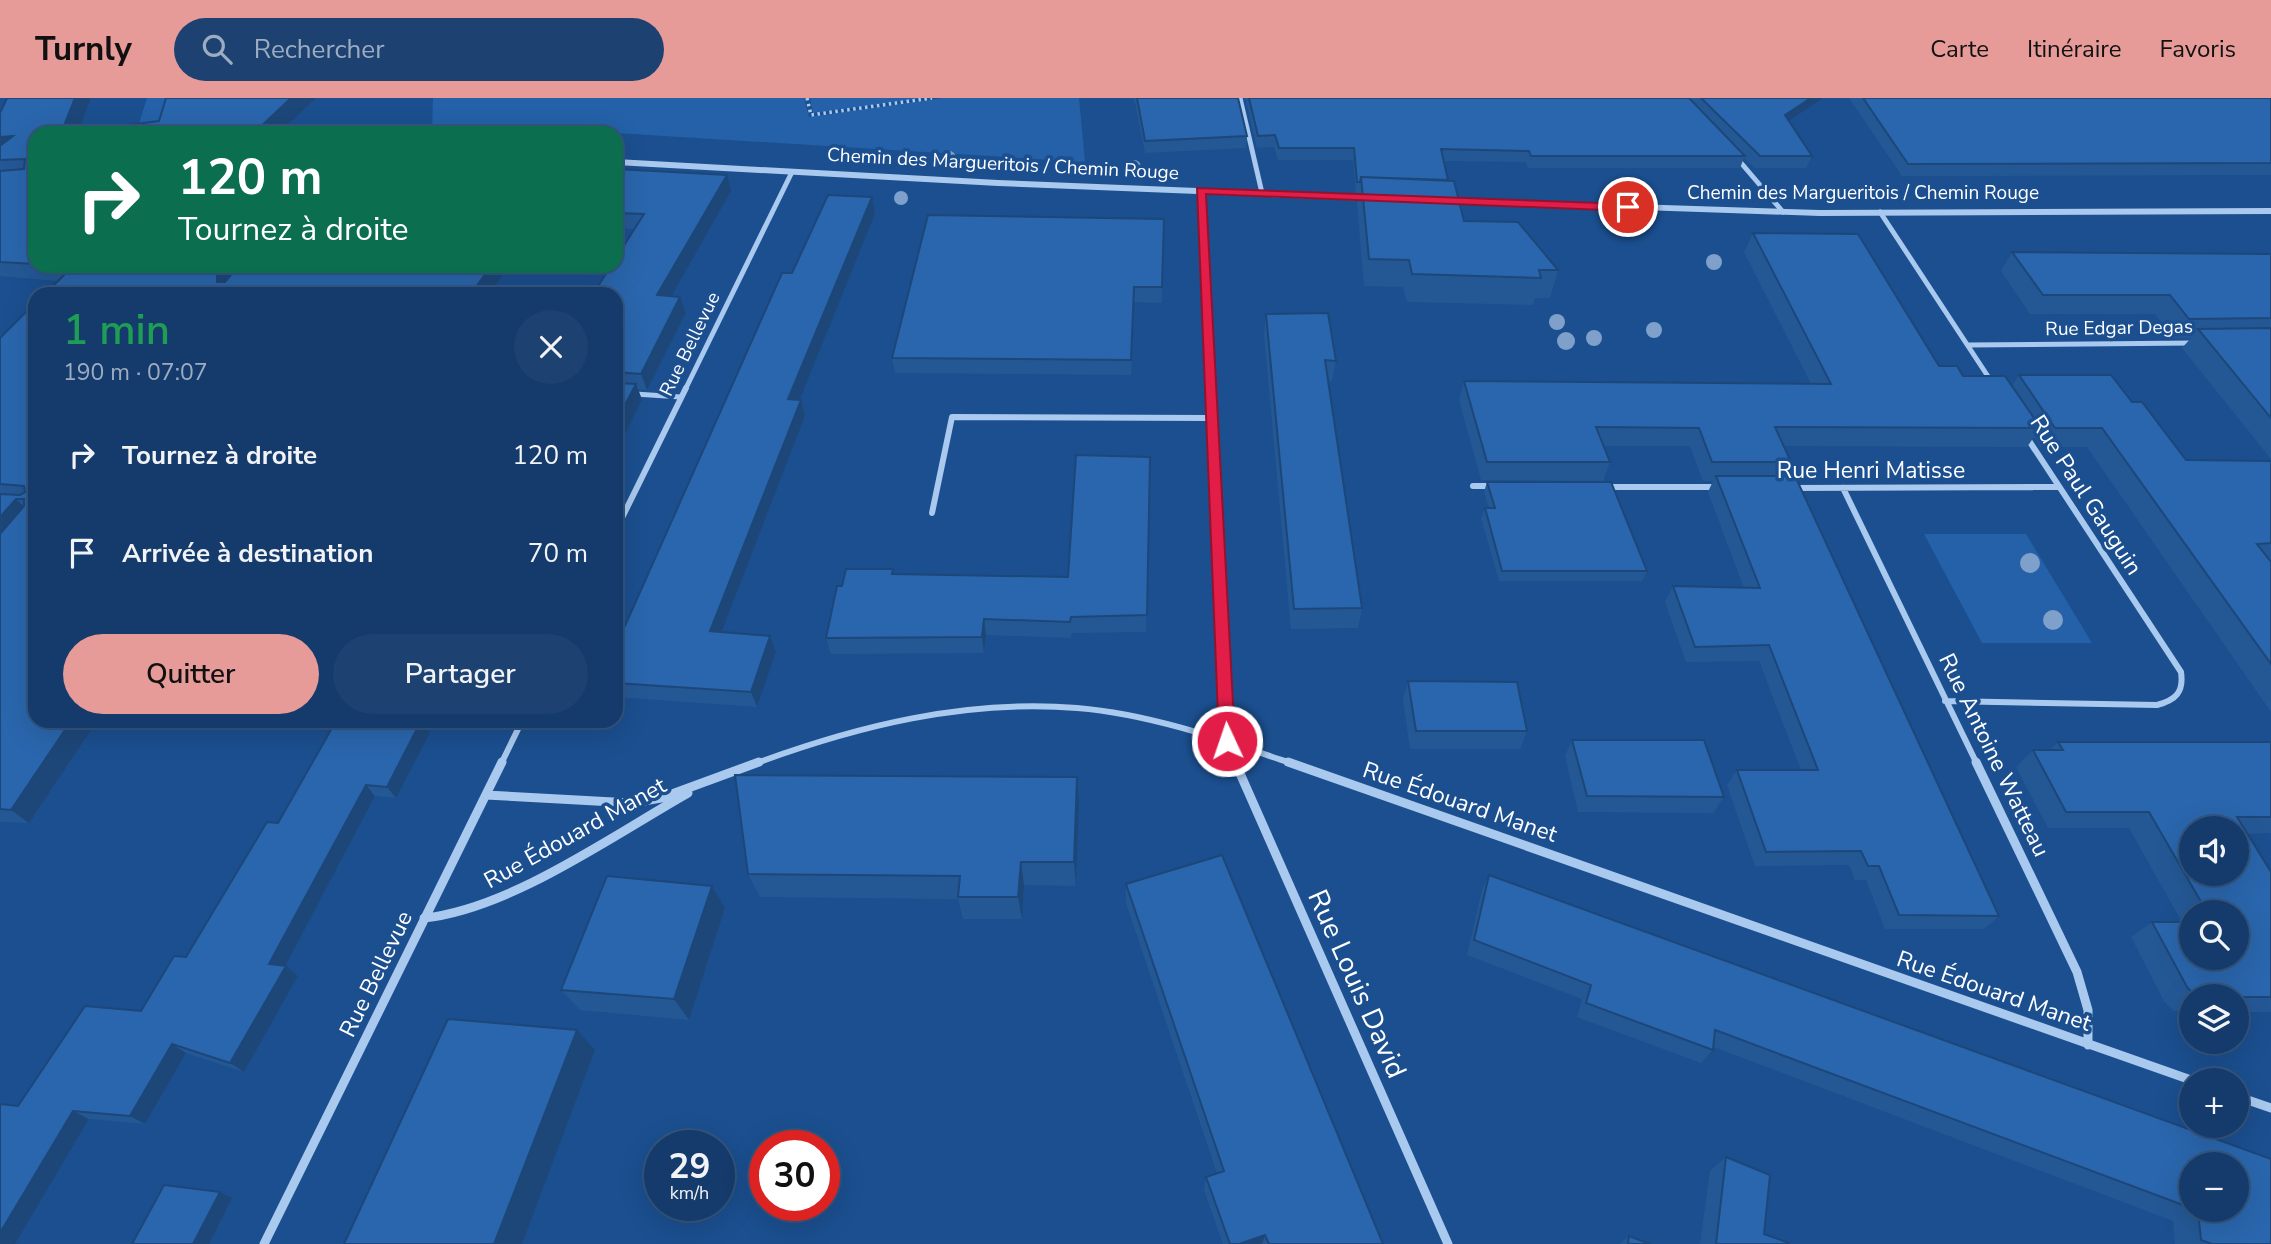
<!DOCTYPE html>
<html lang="fr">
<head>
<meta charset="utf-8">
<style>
  body { margin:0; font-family:"Nunito Sans",sans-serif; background:#1d4271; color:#f1f3f6; height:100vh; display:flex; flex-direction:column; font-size:26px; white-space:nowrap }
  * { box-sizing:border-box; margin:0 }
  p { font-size:23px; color:#9dadc1 }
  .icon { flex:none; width:38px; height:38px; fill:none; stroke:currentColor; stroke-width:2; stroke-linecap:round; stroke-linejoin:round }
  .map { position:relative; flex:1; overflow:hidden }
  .side { position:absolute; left:28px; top:189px; width:595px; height:441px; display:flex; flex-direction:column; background:#143b6b; border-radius:21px; box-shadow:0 7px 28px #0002,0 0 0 2px #33557e }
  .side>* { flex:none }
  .hud { position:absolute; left:28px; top:28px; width:595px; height:147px; border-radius:21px; box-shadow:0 7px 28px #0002,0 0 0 2px #33557e; background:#0b6e4f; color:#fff; overflow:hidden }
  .buttons { position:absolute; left:2179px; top:718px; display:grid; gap:14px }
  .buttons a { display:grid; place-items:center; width:70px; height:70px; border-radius:50%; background:#143b6b; box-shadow:0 7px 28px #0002,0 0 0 2px #33557e; font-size:35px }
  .speed { position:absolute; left:644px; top:1032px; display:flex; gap:14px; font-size:35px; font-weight:700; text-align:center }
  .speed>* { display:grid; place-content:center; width:91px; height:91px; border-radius:50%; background:#143b6b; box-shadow:0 7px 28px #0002,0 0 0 2px #33557e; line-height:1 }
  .speed small { font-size:18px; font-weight:400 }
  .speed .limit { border:10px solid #d22; background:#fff; color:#111 }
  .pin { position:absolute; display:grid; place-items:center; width:60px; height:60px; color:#fff; margin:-30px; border:4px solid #fff; border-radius:50%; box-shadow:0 2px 7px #0007 }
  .me { position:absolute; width:77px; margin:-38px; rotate:357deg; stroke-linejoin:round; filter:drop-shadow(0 0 5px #0008) }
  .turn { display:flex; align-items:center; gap:24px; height:147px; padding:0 35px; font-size:32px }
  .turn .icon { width:91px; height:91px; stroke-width:2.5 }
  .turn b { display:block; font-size:49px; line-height:60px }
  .round { display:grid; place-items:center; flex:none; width:74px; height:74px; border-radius:37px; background:#1d4271 }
  .summary { display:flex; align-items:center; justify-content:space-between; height:119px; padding:0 35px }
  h1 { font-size:42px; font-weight:600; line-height:52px; color:#1e9e55 }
  .primary-button { display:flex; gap:14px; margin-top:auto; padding:14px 35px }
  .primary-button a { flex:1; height:80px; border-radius:42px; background:#e69b98; color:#111; font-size:28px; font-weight:600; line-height:80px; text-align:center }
  .primary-button a+a { background:#1d4271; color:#f1f3f6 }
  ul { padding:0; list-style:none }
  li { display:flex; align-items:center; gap:21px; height:98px; padding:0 35px }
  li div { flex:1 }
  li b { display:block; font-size:26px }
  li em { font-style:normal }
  header { display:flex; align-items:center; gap:42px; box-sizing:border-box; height:98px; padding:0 35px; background:#e69b98; color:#111 }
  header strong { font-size:33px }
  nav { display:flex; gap:38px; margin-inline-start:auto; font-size:24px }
  .search { width:490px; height:63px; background:#1d4271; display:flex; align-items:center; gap:18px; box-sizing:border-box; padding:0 24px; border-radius:38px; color:#9dadc1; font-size:26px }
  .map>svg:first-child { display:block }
  .green { fill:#2461a8 }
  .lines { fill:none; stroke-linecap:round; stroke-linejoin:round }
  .path { stroke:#a9c9ee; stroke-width:3.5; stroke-dasharray:2.5 3.5; stroke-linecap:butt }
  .service { stroke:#a9c9ee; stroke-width:5 }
  .minor-far2 { stroke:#a9c9ee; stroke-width:5 }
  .minor-far1 { stroke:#a9c9ee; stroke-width:6 }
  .minor { stroke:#a9c9ee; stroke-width:9 }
  .tertiary { fill:#a9c9ee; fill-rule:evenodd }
  .tree { fill:#7ea0ca }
  .wall { fill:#245895; fill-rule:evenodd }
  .shaded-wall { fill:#1d4779 }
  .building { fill:#2a66ad; stroke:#1d4779; stroke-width:2; fill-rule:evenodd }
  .route { fill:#e11d48; stroke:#92132f; stroke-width:2 }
  .labels { text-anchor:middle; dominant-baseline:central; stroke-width:7; stroke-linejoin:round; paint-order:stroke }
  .far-street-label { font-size:19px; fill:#fff; stroke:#1b4f8f }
  .street-label { font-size:23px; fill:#fff; stroke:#1b4f8f }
  .near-street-label { font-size:28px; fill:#fff; stroke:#1b4f8f }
</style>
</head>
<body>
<header>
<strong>Turnly</strong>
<div class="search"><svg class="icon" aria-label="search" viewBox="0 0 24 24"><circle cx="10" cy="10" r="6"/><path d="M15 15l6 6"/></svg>Rechercher</div>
<nav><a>Carte</a><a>Itinéraire</a><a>Favoris</a></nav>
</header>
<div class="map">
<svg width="2271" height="1146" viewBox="0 0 2271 1146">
  <rect width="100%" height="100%" fill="#1b4f8f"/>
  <path class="green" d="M147,0H167L156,35H136Z
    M433,0H804L809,19L943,0H1079L1085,64L616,35H432Z
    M810,0H924L813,15Z
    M1924,436H2026L2092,545H1982Z"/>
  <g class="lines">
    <path class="path" d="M807,0L811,17L932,0"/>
    <path class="service" d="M635,296L681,299"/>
    <path class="minor-far2" d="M1240,0L1262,95
      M1736,59L1783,114
      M1201,93L1210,292
      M1880,114L1991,283
      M1968,247L2193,245
      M685,292L792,74"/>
    <path class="minor-far1" d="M1210,290L1227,643L1236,666
      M1473,388H1494
      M1604,389H1718
      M1793,390L2059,389
      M1843,390L1977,666
      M932,415L952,319L1210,320
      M616,432L686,290
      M1945,603L2157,607C2176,602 2184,594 2181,574L2026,338
      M501,666L522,623
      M754,666C857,628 965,601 1077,610C1151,616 1223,642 1293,666"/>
    <path class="minor" d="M1235,664L1448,1146
      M1288,664L2191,982
      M1976,664L2077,874L2088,912V947
      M486,697L632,705L661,700L759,664
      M424,820C510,811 612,738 688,695
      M2236,998L2271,1010
      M264,1146L502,664"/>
    <path class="tertiary" d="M616,61L998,82L1371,97L1375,100L1371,103L998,88L616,67Z
      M1442,100L1820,112L2271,110V116L1820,118L1439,105V101Z"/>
  </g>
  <g class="tree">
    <circle cx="949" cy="60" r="7"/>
    <circle cx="1134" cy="69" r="7"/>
    <circle cx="901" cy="100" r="7"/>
    <circle cx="1714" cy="164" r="8"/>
    <circle cx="1557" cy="224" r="8"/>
    <circle cx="1654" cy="232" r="8"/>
    <circle cx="1594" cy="240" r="8"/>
    <circle cx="1566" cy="243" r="9"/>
    <circle cx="2030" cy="465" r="10"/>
    <circle cx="2053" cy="522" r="10"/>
  </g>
  <path class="wall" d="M7,0H91L79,33L279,35H35V168H509L58,183L0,178V15Z
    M1134,0H1238L1247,38L1246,50L1145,55Z
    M1245,0H1823L1789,23L1812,58L1806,70H1755L1744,60L1740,70H1528L1526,64L1443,63L1448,82L1464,123L1558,172L1550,200H1535L1533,207L1407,204L1403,189L1364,188L1357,106L1358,96H1356L1353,62H1278L1274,49L1257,50Z
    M1849,0H2271V77L1902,78Z
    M616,71L731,93L671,198L680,199L686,215L647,292L638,291L642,302L616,353V196L634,131L616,130Z
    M875,116L799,302H801L805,318L722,534L770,538L776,554L757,609L616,599V527L625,528L792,175Z
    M1164,121L1162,205L1134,204L1131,277L895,275L892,260Z
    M1753,135L1939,268L1963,278L2012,288L2019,277L2132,304L2186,362L2271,363V614L2087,349H2040L2034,339L2027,349L1784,348L1791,364L1783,378L1999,818L1984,831H1885L1866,782H1855L1849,767L1755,768L1727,687L1737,672H1801L1759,563L1686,564L1665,504L1673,488L1744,490L1708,394L1713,383H1703L1690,348H1604L1610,364L1603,383L1481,382L1459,302L1464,283L1811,286L1744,154Z
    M2012,154L2271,156V361L2182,250L2191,240H2174L2155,216H2030L2001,173Z
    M35,205L29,725L0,724V240Z
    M1266,216L1336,263L1332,283H1328L1362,510L1358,530L1291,531L1264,237Z
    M1150,359L1146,534L1072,535L1071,540L986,537L984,555L831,556L826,540L842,488L894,476L1068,479Z
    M1487,384L1647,473L1642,483H1499L1481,420L1485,410H1489L1484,394Z
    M1408,583L1527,633L1520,651H1410L1403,601Z
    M336,623H422V624L430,635L396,700L375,698L285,868L298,878L244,974L186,955L145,1026L89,1021L15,1146H0L18,1008L141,913L186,859L278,725Z
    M1572,642L1724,699L1713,715L1578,714L1565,658Z
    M2058,644H2271V735L2247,736L2271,774V914H2236V898H2191V913H2173L2164,903L2131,839L2152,824H2182L2129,730H2048L2016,669L2033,652H2050ZM2191,814H2236L2191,859Z
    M1079,704L1076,788L1024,787L1022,821H963L958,801L760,799L748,776Z
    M1489,777L2271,1061V1146H2175L2173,1123L1714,949L1713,952L1701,965L1577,919L1582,901L1467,857L1482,792ZM2191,1066H2236V1111H2191Z
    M1126,786L1383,1146H1223L1204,1092L1206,1079L1217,1075L1126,805Z
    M712,788L725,810L689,922L580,912L561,892Z
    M1726,1059L1764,1136L1789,1146H1700L1710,1073Z
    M1629,1138L1650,1146H1619Z"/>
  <path class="shaded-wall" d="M75,0H91L78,35H61Z
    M291,0H316L279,35H254Z
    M1811,0H1823L1780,29L1785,17Z
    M13,38L0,56V39Z
    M727,77L731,93L663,213L657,197Z
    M872,99L875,116L793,318L788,301Z
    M224,168H248L227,196L217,184V177Z
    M491,168H509L489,196H471Z
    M680,199L686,215L647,292L641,276Z
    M636,286L642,302L616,353V324Z
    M801,302L805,318L716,549L710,533Z
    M16,401L31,416L0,453V419Z
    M984,521L986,537L984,555L982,539Z
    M770,538L776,554L757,609L751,594Z
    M71,623H97L29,725L11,712Z
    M408,623H422V624L430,635L396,700L387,689Z
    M1077,679L1079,704L1076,788L1074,764Z
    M366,687L375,698L281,876L269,866Z
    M1021,764L1024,787L1022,821L1018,799Z
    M712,788L725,810L689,922L674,901Z
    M286,868L298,878L244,974L230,965Z
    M577,932L595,952L522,1146H494Z
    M172,946L186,955L145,1026L130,1018Z
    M73,1013L89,1021L15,1146H0V1135Z
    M220,1094L232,1100L209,1146H193Z
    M1265,1137L1262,1146H1239Z"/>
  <path class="building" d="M7,0H75L61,35H35V166L0,164V73L24,71L25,61L0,62V48L13,38L0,39V15Z
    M166,0H291L254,35H66L159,23Z
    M1137,0H1238L1247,38L1145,43Z
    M1249,0H1689L1745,58H1531L1529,53L1441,51L1448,82L1361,79L1360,84H1357L1354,50H1279L1275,37L1258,38Z
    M1701,0H1811L1785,17L1812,58H1760Z
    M1863,0H2271V65L1908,66Z
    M616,71L727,77L657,197L680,199L641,276L616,274V196H593L611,168H616V160L644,116L616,115Z
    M1361,79L1454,83L1464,123L1518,124L1558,172H1539L1541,180L1412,176L1409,162L1369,161Z
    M828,97L872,99L788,301L801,302L710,533L770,538L751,594L616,585V527L625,528L782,175H792Z
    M928,117L1164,121L1162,189H1134L1131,262L892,260Z
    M1753,135L1858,136L1939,268H1957L1963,278H2005L2041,330L1775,329L1791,364H1712L1699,330L1596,329L1610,364H1487L1464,283L1831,286Z
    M2012,154L2271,156V220L2189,221L2170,197H2043Z
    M59,168H224L217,177V184H225L238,168H491L471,196H45L72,169Z
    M35,205V623H71L11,712L0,711V436L24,408V401H16L0,419V396L20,397L25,394L24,388L0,386V240Z
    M1328,215L1336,263L1325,262L1362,510L1294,511L1266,216Z
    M2271,230V320L2198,231Z
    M2019,277H2111L2132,304H2142L2186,362L2271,363V445L2257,446L2271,464V566L2102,330H2055Z
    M616,285L636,286L616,324Z
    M1076,357L1150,359L1147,517L1071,519L1070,524L984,521L982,539L826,540L837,488H842L846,471H893L892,476L1068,479Z
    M1716,378H1795L1999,818L1899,817L1879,768H1868L1861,753L1766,754L1737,672H1818L1769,547L1695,549L1673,488L1760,490Z
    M1487,384H1611L1647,473H1502L1485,410H1495Z
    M1408,583L1517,584L1527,633H1416Z
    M336,623H421L387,689L366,687L269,866L286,868L230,965L172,946L130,1018L73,1013L0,1135V1006L18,1008L85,908L141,913L174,858L186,859L267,724L278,725Z
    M1572,642H1704L1724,699L1587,698Z
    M2058,644H2271V719H2237L2271,774V899H2236V898H2195L2187,889L2152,824H2191V859H2236V814H2207L2149,714H2066L2033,652H2063ZM2191,730H2236V775H2191Z
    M735,677L1077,679L1074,764H1021L1018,799H958L960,778L748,776Z
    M1222,757L1383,1146H1269L1265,1137L1239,1146H1230L1206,1079L1224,1073L1126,786Z
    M1489,777L2271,1061V1146H2212L2201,1142L2198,1113L2194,1111H2236V1066H2191V1110L1715,932L1713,952L1586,905L1591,887L1474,842Z
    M607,778L712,788L674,901L561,892Z
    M448,921L577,932L494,1146H344Z
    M1726,1059L1770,1077L1764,1136L1789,1145V1146H1716Z
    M164,1087L220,1094L193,1146H132Z
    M1629,1138L1650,1146H1628Z"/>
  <path class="route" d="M1197,90L1628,106L1633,109L1628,113L1206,96L1235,643L1227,650L1219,643Z"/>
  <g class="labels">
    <g class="far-street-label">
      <text transform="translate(1003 66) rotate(3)">Chemin des Margueritois / Chemin Rouge</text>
      <text x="1863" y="95">Chemin des Margueritois / Chemin Rouge</text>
      <text transform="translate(2119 230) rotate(-1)">Rue Edgar Degas</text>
      <text transform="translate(690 246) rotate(-64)">Rue Bellevue</text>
    </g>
    <g class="street-label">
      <text x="1871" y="372">Rue Henri Matisse</text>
      <text transform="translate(2086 397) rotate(57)">Rue Paul Gauguin</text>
      <text transform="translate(1994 657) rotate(64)">Rue Antoine Watteau</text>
      <text transform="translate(1460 704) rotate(19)">Rue Édouard Manet</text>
      <text transform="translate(575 735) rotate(-29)">Rue Édouard Manet</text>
      <text transform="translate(376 876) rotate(-64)">Rue Bellevue</text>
      <text transform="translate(1994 893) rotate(19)">Rue Édouard Manet</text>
    </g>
    <g class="near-street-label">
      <text transform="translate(1357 886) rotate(66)">Rue Louis David</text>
    </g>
  </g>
</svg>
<div class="buttons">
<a><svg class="icon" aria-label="sound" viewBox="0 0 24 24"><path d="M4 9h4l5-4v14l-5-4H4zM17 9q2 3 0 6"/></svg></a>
<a><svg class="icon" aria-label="search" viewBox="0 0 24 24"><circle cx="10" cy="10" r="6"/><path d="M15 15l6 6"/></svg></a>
<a><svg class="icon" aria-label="layers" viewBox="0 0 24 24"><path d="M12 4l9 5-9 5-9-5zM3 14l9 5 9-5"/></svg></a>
<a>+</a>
<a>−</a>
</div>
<div class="speed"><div>29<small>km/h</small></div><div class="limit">30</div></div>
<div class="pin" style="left:1628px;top:109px;background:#d93025"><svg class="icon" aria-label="arrive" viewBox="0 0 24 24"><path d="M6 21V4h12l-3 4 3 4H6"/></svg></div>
<svg class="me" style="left:1227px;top:643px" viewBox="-20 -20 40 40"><circle r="17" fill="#e11d48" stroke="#fff" stroke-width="3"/><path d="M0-11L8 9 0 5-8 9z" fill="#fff"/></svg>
<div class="hud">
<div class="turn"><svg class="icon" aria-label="right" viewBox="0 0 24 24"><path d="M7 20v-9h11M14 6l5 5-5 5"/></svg><div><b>120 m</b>Tournez à droite</div></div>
</div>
<section class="side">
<div class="summary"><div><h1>1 min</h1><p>190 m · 07:07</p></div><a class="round"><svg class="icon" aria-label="close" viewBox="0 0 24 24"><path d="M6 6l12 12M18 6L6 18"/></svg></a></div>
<ul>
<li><svg class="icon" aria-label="right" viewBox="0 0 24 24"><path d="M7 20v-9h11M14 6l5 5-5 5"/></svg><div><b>Tournez à droite</b></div><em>120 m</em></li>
<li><svg class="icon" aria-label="arrive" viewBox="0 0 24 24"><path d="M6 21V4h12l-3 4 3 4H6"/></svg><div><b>Arrivée à destination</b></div><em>70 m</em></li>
</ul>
<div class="primary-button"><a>Quitter</a><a>Partager</a></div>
</section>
</div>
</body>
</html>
